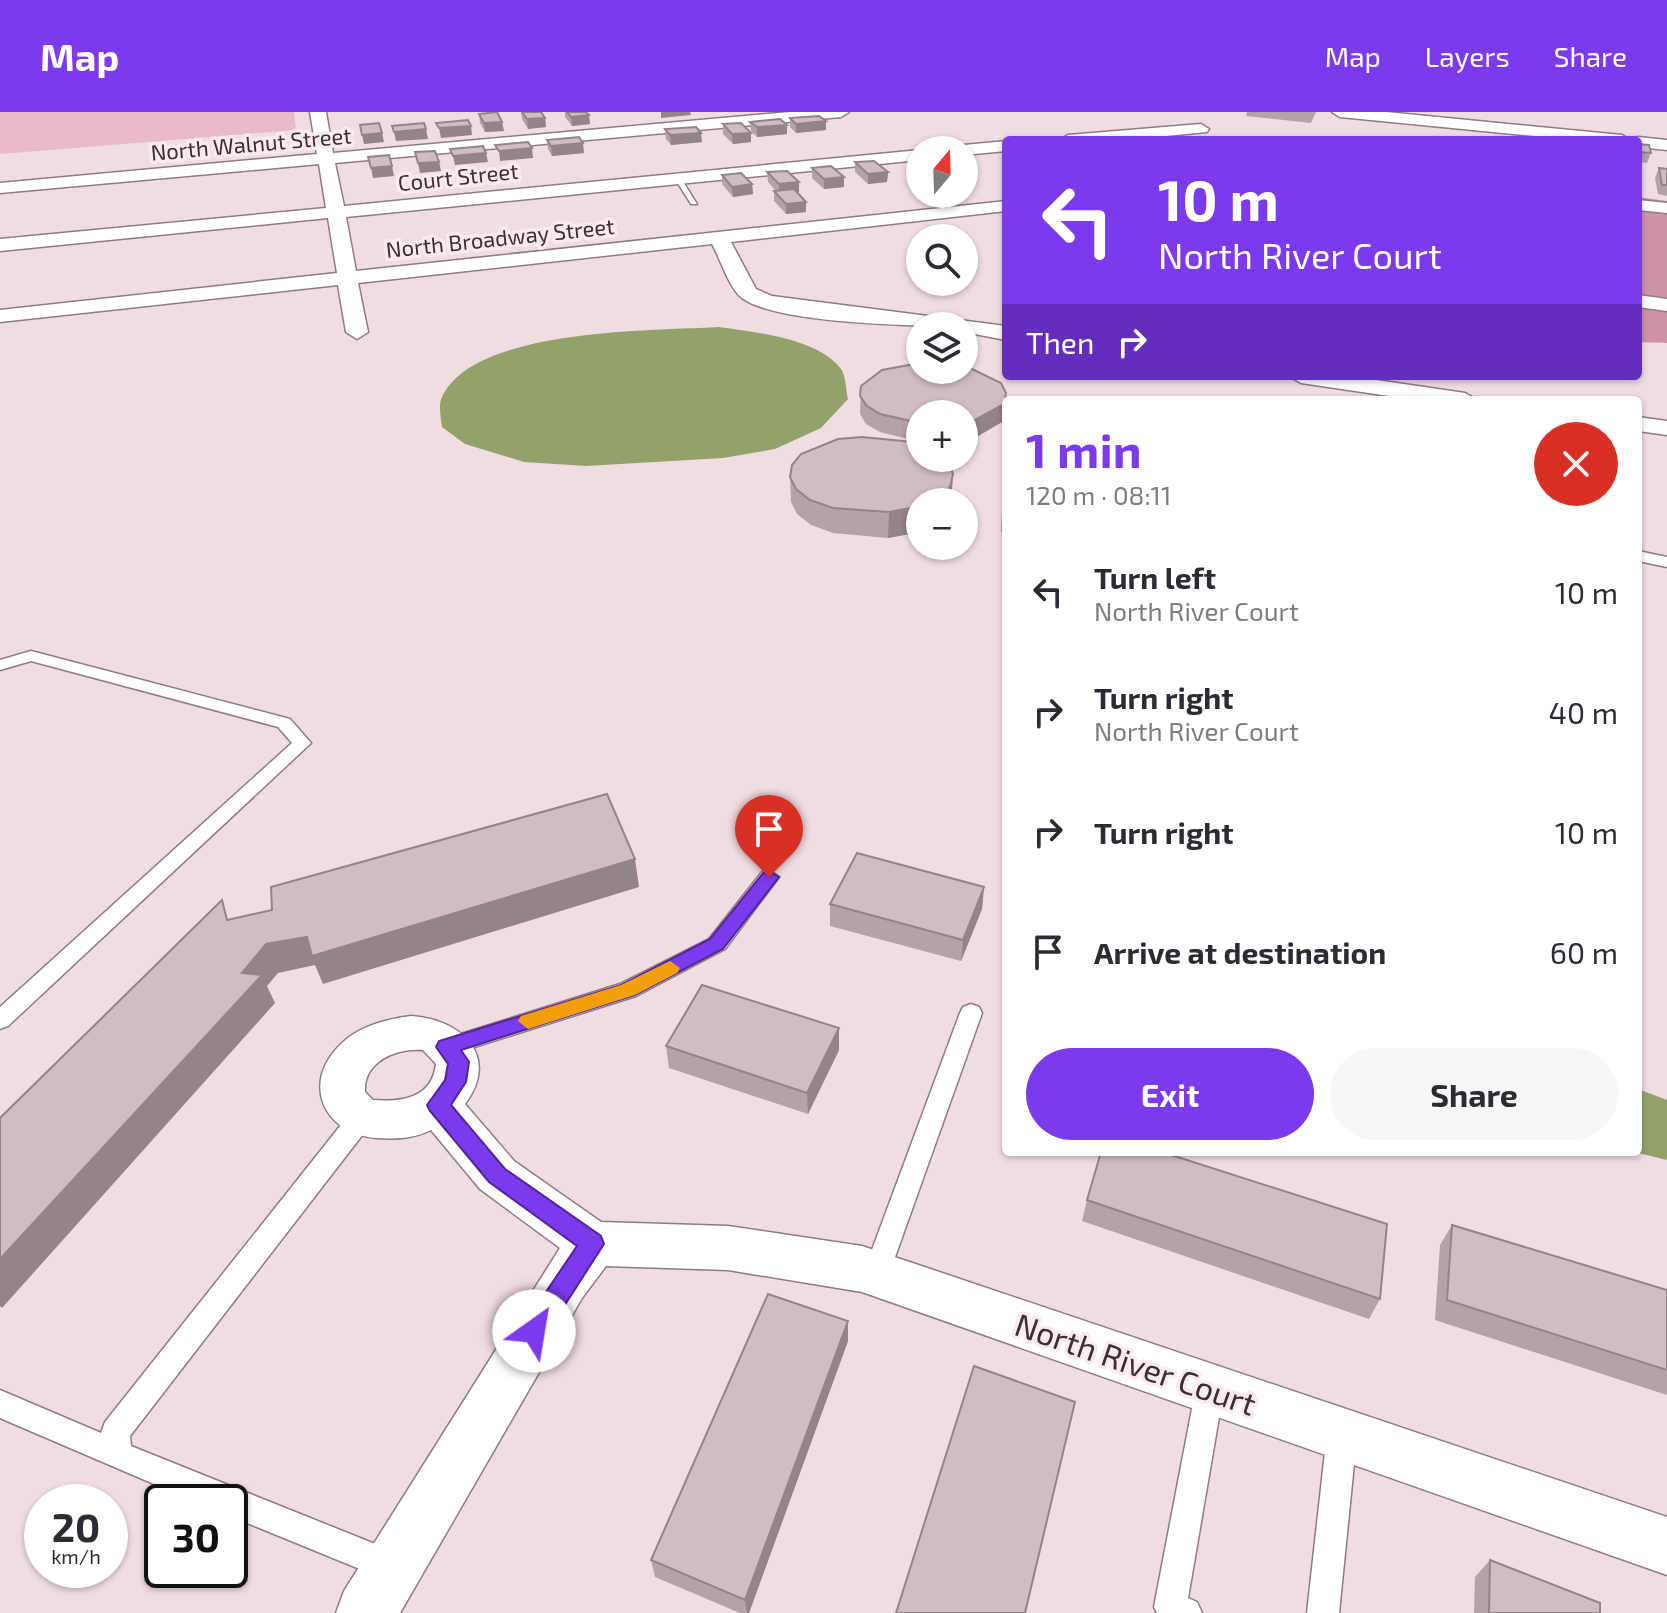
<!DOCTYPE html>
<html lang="en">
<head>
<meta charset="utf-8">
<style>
  body { margin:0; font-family:"Exo 2",sans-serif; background:#f7f7f7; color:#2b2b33; height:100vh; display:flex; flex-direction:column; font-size:30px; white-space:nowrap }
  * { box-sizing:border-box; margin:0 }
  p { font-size:26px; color:#7c7c81 }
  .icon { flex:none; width:44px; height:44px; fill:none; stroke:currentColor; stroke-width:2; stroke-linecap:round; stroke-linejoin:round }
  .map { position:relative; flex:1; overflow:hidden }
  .side { position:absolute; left:1002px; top:284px; width:640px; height:760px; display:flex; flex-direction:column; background:#fff; border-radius:8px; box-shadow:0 2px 6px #0004 }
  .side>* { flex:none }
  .banner { position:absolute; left:1002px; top:24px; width:640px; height:244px; border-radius:8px; box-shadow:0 2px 6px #0004; background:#7c3aed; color:#fff; overflow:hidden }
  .needle { width:52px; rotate:19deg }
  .fabs { position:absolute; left:906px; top:24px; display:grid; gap:16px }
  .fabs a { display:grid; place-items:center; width:72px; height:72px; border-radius:50%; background:#fff; box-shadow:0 2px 6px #0004; font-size:40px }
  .speed { position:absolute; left:24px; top:1372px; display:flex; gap:16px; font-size:40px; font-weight:700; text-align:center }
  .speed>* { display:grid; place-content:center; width:104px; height:104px; border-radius:50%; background:#fff; box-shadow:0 2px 6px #0004; line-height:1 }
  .speed small { font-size:20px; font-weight:400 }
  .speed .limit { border:4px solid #111; border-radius:12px; background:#fff; color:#111 }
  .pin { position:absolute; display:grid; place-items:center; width:68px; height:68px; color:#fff; margin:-82px -34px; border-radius:50% 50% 50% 0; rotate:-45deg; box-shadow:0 0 8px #0007 }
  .pin .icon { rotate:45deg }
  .me { position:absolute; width:88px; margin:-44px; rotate:32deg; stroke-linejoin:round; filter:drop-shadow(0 0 6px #0008) }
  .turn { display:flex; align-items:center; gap:28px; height:168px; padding:0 24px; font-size:36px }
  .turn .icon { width:104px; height:104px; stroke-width:2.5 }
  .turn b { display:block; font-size:56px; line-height:68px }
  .then { display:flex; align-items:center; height:76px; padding:0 24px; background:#0003; gap:16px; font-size:30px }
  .round { display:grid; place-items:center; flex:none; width:84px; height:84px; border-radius:42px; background:#f7f7f7 }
  .head { display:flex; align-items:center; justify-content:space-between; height:136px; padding:0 24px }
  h1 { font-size:48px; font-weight:700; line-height:60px; color:#7c3aed }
  .button { display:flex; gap:16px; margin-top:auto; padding:16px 24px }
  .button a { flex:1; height:92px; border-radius:48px; background:#7c3aed; color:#fff; font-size:32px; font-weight:700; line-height:92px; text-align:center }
  .button a+a { background:#f7f7f7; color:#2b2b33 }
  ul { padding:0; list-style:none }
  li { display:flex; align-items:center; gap:24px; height:120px; padding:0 24px }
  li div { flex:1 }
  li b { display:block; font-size:30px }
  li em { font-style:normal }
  header { display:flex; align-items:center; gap:48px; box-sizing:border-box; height:112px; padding:0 40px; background:#7c3aed; color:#fff }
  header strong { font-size:38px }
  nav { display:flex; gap:44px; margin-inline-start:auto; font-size:28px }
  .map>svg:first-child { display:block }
  .green { fill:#e9bbc8 }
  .forest { fill:#d093a6 }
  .water { fill:#93a26b }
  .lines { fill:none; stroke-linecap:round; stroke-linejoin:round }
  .service-casing { stroke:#8e7c81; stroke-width:3 }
  .minor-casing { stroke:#8e7c81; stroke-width:3 }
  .service { fill:#fff; fill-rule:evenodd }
  .minor { fill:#fff; fill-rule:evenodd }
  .wall { fill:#b4a2a7 }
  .shaded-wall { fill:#928488 }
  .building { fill:#d1bcc2; stroke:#928488; stroke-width:2 }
  .route { fill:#7c3aed; stroke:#51269a; stroke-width:2 }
  .slow { fill:#f59e0b }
  .labels { text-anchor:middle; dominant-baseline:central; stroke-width:7; stroke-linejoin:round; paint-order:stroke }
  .far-street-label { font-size:22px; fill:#383032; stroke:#fee9ef }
  .near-street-label { font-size:32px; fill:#383032; stroke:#fee9ef }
</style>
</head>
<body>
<header>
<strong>Map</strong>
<nav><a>Map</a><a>Layers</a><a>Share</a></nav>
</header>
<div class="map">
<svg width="1667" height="1501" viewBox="0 0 1667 1501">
  <rect width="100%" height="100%" fill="#f1dce2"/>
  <path class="green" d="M0,0H294L296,18L0,42Z"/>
  <path class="forest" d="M1638,85L1667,89V231L1638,230Z"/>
  <path class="water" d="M719,215C753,220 819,226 841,257C846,264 846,279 848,287L821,316L775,337L723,346L586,354L524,350L465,332L442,315C441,307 438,293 442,285C474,216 652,219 719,215Z
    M1638,977L1667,988V1048L1634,1040H1638Z"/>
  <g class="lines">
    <g class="service-casing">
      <path id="service" d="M674,65H680L697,92H691Z
        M1638,439L1667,445V455L1638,449Z
        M31,539L290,607L311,631L8,914L0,917V895L292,631L278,615L31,549L0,558V548Z
        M769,758L779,765L725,837L636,884L446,944L438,941L435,935L438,929L620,872L709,827L762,760Z
        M971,892L979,895L982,901L889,1162L885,1171L876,1174L867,1171L863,1162L960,901L963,895Z
        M361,996L370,999L373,1006L370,1013L130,1324L131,1334L400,1442L405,1453L400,1464L389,1469L230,1404V1390H196L0,1306V1278L101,1321L105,1310L352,999Z
        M1210,1262L1220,1266L1224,1276L1188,1486L1197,1490L1202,1501H1157L1154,1495L1196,1276L1200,1266Z
        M1342,1307L1352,1312L1357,1322L1339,1501H1307L1327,1322L1332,1312Z"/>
    </g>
    <g class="minor-casing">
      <path id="minor" d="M310,0H326L333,41L790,0H849L841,5L335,51L344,94L920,38V48L346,105L356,159L1006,89V99L731,130L756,177L772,184L1006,214V228L964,220V214C920,214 777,212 742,186C729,176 720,146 712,132L358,171L368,220L357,227L346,220L338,173L0,210V198L337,161L328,106L0,139V127L326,96L319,52L0,81V71L317,42Z
        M1332,0H1386L1622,23L1630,28H1574L1340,5Z
        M1201,12L1209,17L1207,20L1125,28H1060L1068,23Z
        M1638,25L1667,28V38L1638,35V28H1631Z
        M1006,29V39L964,43V38H956L964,33Z
        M1638,88L1667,91V101L1638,98Z
        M1638,183L1667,187V199L1638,195Z
        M1289,264H1349L1465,281L1477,288H1416L1301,271Z
        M1638,305L1667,309V323L1638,319Z
        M411,904C461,907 501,944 465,992L514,1049L601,1110L728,1114L862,1134L1667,1405V1463L862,1180L728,1158L606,1154L582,1186L400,1501H336L344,1479L560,1136L480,1077L431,1018C412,1027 398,1027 377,1026C323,1022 300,970 342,931C360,914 387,907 411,904ZM423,938L436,952C432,987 401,990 373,988L365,980C363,949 397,936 423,938Z"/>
    </g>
    <use href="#service" class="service"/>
    <use href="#minor" class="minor"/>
  </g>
  <path class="wall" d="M521,0H541L545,6L546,15L528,17L522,7Z
    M565,0H586L590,12L572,14L565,5Z
    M1247,0H1316L1311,11L1246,4Z
    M479,2L504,19L485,20L480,11Z
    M790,6L826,18L796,21L790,15Z
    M750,10L787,13V22L757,25L751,19Z
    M723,12L751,21V30L733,32L723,22Z
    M665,17L702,30L671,33L666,27Z
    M547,28L584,41L552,44L548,37Z
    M1638,32L1651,41L1647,51L1638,50Z
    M855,50L888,60L887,70L868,72L855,60Z
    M812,56L844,75L824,77L812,66Z
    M1659,56L1667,57V84L1658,82L1655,66Z
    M767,60L799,80H797L806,100L786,102L774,89V79H776L768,70Z
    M722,63L752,72L753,82L733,85L722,72Z
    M861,274L1006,281L1005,299L1002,310L973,327L964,328V302H920V330L880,320L866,312L860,302Z
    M953,362L951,390H920V418L915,421L888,426L833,421L811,413L797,402L791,390L790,365Z
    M1006,394V421L1001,420L1002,400Z
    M984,775L982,797L961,849L830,814V792Z
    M666,934L839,938L808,1002L669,956Z
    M1087,1088L1380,1187L1369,1207L1082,1109Z
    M1452,1113L1667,1178V1283L1435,1208L1440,1133Z
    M848,1209V1229L749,1501H740L655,1465L651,1448Z
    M1490,1448L1600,1501H1474L1475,1465Z"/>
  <path class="shaded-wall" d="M661,0H690L691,3L661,6Z
    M589,3L590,12L572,14L571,5Z
    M545,6L546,15L528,17L527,7Z
    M826,9V18L796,21V12Z
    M502,10L504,19L485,20L484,11Z
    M787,13V22L757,25V15Z
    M471,14L472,23L441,26L439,16Z
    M426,17L428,27L396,29L394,20Z
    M382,21L384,30L364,32L362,23Z
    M701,21L702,30L671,33L670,23Z
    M751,21V30L733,32L732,22Z
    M583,31L584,41L552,44L551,34Z
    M532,36L533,46L500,49L499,39Z
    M486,41L488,50L455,53L453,44Z
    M439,50L441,59L420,61L418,51Z
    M392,54L394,64L373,66L371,56Z
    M888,60L887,70L868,72V62Z
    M844,65V75L824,77V67Z
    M799,70V80L779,82V72Z
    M752,72L753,82L733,85L732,75Z
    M806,90V100L786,102V92Z
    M1006,281L1005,299L1002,310L973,327L975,308Z
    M953,362L951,390H928Z
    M920,394V418L915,421L888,426L889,400Z
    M635,747L639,775L323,872L315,853L278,861L267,874L275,891L2,1196L0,1194V1147L266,832Z
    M984,775L982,797L961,849L963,828Z
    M839,916V938L808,1002L807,981Z
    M848,1209V1229L749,1501H747L745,1488Z"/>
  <path class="building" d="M497,0L502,10L484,11L479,2Z
    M522,0H541L545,6L527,7Z
    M567,0H586L589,3L571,5Z
    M819,4L826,9L796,12L790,6Z
    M780,7L787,13L757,15L750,10Z
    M468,8L471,14L439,16L436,11Z
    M379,11L382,21L362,23L360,13Z
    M424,11L426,17L394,20L392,14Z
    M741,11L751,21L732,22L723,12Z
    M696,15L701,21L670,23L665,17Z
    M579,25L583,31L551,34L547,28Z
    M528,30L532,36L499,39L495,33Z
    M1638,32L1649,33L1651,41L1638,40Z
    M483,34L486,41L453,44L450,37Z
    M435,39L439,50L418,51L415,40Z
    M389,43L392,54L371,56L368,45Z
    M874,49L888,60L868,62L855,50Z
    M831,54L844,65L824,67L812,56Z
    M1659,56L1667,57V73H1662Z
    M787,59L799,70L779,72L767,60Z
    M741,61L752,72L732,75L722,63Z
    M794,77L806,90L786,92L774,79Z
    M920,251V258H964V255H968L1001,271L1006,281L1004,292L975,308L964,309V302H920V311L880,302L867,294L860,284L861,274L882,258Z
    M862,325L913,330L920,333V346H943L948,349L953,362L950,375L937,386L928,390H920V394L916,395L889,400L833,396L810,388L796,377L790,365L792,353L801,342L838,327Z
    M607,682L635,747L312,844L307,825L266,832L242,861L262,863L0,1147V1006L222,788L227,808L272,798L271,775Z
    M857,741L984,775L963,828L830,792Z
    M702,873L839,916L807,981L666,934Z
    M1101,1040H1162L1387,1112L1380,1187L1087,1088Z
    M1452,1113L1667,1178V1258L1447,1188Z
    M768,1182L848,1209L745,1488L651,1448Z
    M974,1254L1075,1290L1025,1501H896Z
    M1490,1448L1600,1491V1501H1489Z"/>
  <path class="route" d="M769,759L779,765L723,837L635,883L461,938L469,950L466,970L451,993L505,1057L601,1124L604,1132L543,1227L534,1231L525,1227L522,1219L525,1211L577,1134L489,1070L430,999L427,993L445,968L448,952L436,935L439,929L621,873L710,827L763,761Z"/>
  <path class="slow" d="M670,849L680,856L677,861L635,883L528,917L518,909L521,904L621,873Z"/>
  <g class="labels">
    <g class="far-street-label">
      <text transform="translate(251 31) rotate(-5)">North Walnut Street</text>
      <text transform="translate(458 64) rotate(-6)">Court Street</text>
      <text transform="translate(500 125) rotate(-6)">North Broadway Street</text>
    </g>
    <g class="near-street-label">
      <text transform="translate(1136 1251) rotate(19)">North River Court</text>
    </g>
  </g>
</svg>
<div class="fabs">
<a><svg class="needle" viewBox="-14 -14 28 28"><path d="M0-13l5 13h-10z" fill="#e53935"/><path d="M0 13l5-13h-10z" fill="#7c7c81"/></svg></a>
<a><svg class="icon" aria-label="search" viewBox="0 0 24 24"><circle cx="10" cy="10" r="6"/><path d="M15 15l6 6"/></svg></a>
<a><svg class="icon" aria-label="layers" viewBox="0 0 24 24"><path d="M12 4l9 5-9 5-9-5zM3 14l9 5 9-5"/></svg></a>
<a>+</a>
<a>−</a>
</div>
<div class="speed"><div>20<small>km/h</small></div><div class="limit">30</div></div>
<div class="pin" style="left:769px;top:765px;background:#d93025"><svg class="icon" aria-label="arrive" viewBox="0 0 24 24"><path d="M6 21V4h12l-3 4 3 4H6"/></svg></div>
<svg class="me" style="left:534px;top:1219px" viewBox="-20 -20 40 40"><circle r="19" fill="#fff"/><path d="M0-13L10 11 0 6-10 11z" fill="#7c3aed"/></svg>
<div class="banner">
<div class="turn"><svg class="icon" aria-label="left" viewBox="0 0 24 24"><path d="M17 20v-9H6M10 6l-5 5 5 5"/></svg><div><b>10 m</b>North River Court</div></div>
<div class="then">Then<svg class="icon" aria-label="right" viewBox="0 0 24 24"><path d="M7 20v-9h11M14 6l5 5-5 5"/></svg></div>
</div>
<section class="side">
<div class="head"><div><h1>1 min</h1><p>120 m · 08:11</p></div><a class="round" style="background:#d93025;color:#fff"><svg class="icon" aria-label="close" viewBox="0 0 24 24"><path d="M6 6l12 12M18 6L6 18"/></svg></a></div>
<ul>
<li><svg class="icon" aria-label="left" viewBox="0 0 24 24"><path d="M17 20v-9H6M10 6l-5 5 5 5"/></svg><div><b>Turn left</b><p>North River Court</p></div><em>10 m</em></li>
<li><svg class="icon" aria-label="right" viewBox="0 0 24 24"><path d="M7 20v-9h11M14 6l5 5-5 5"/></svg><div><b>Turn right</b><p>North River Court</p></div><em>40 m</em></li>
<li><svg class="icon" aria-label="right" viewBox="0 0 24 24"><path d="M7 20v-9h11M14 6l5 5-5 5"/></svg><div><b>Turn right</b></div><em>10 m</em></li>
<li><svg class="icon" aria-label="arrive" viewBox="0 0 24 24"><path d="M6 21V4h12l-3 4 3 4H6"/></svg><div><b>Arrive at destination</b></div><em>60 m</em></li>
</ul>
<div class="button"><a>Exit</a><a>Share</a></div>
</section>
</div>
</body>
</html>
